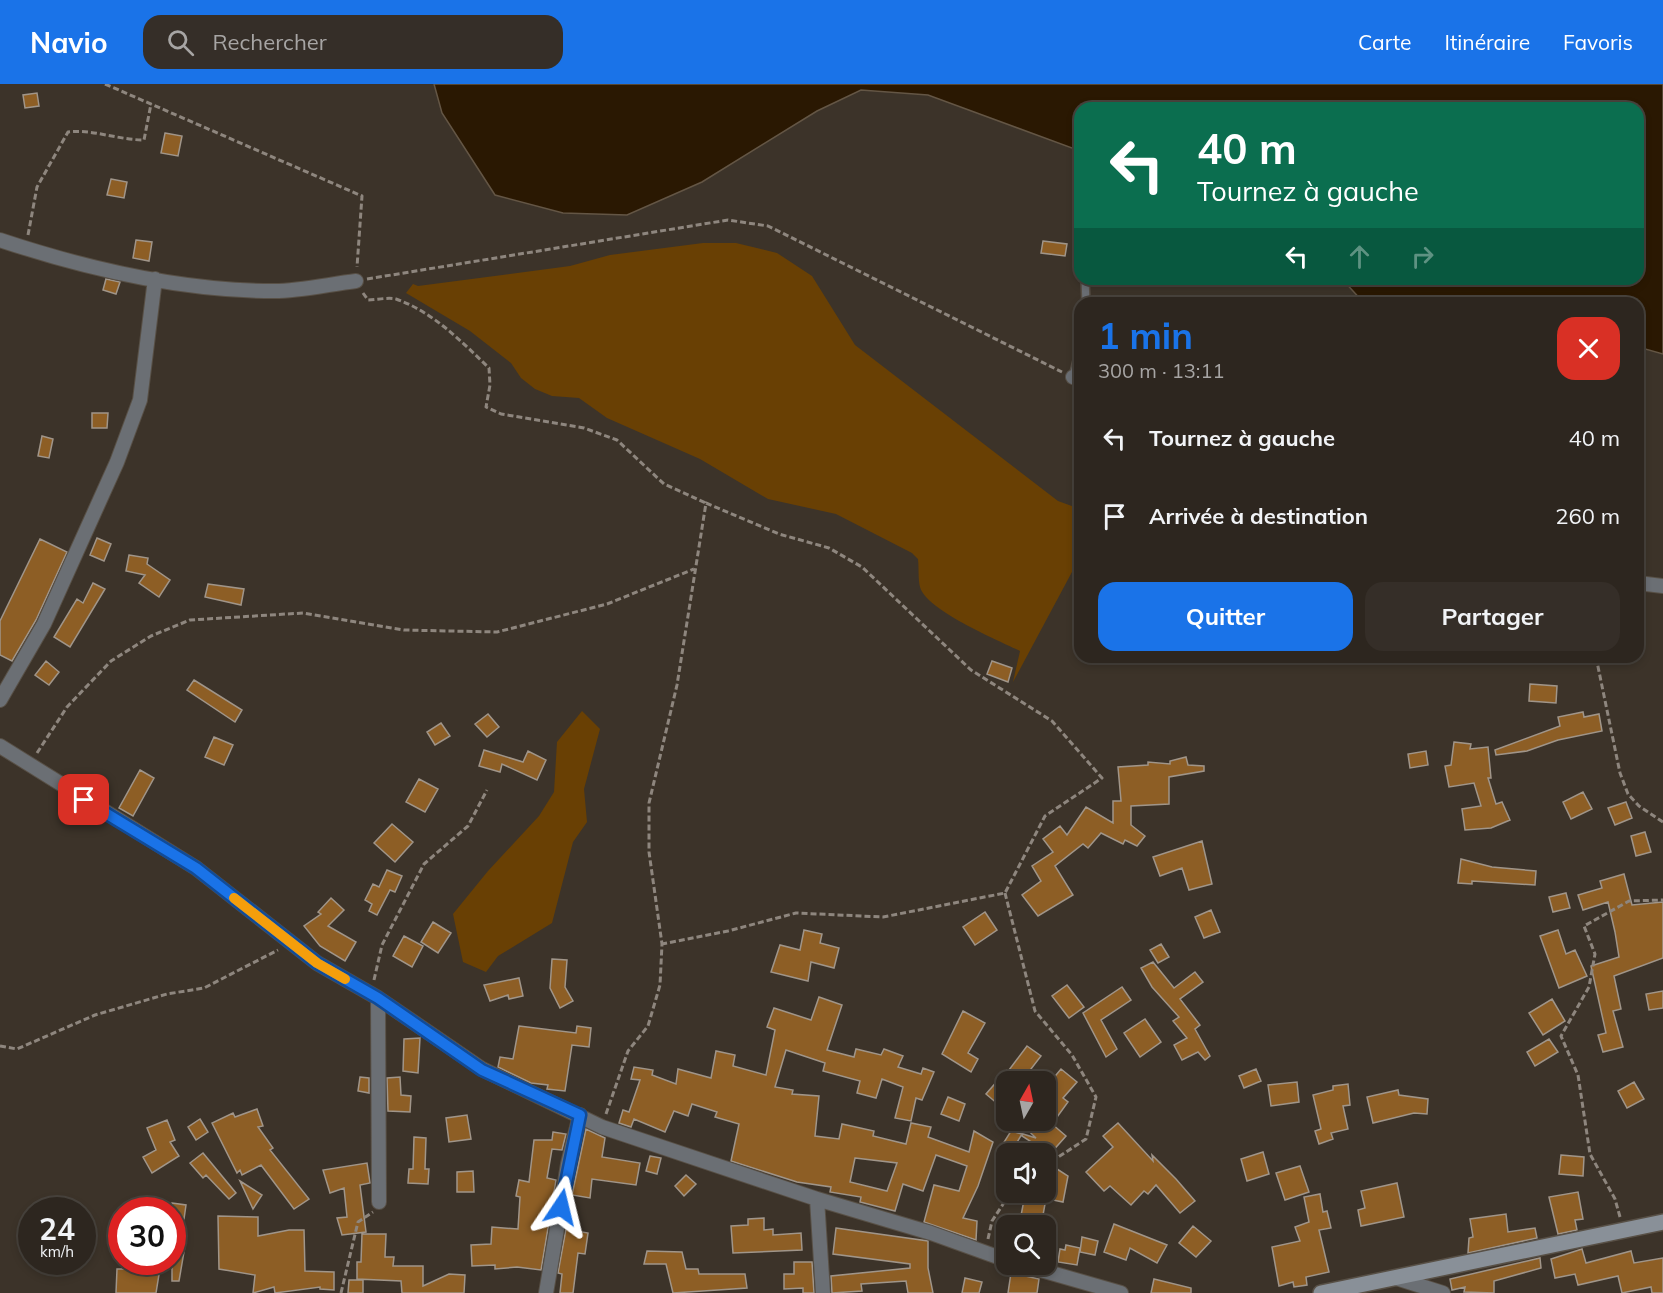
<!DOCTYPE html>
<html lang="fr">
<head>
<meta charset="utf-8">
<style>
  body { margin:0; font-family:Mulish,sans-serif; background:#352e28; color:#f1f3f6; height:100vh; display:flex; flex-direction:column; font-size:22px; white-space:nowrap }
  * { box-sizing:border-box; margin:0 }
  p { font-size:20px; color:#a7a5a4 }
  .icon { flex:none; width:33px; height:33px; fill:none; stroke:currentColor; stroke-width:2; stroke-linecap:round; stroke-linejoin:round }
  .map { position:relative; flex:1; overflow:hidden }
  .details { position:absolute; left:1074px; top:213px; width:570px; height:366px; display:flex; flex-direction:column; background:#2d261f; border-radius:18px; box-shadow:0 3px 9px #0003,0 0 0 2px #48433d }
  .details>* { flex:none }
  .hud { position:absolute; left:1074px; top:18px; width:570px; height:183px; border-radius:18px; box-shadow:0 3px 9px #0003,0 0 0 2px #48433d; background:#0b6e4f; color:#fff; overflow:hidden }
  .needle { width:39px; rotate:9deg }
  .fabs { position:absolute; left:996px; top:987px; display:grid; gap:12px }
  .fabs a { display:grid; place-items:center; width:60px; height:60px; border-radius:12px; background:#2d261f; box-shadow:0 3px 9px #0003,0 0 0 2px #48433d; font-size:30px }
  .speed { position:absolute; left:18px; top:1113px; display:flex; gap:12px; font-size:30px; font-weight:700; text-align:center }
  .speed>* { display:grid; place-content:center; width:78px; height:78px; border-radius:50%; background:#2d261f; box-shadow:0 3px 9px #0003,0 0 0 2px #48433d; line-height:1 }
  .speed small { font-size:15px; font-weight:400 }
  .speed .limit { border:9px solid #d22; background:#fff; color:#111 }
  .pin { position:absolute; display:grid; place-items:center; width:51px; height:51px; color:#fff; margin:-26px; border-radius:12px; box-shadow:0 3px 9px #0006 }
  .me { position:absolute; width:66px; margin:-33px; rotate:10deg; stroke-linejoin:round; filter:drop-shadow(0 0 4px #0008) }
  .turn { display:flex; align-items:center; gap:21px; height:126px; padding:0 24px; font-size:27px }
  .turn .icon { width:78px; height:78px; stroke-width:2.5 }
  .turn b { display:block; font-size:42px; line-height:51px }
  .lanes { display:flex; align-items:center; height:57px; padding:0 24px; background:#0003; justify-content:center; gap:30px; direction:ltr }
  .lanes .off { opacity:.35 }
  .round { display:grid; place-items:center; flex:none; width:63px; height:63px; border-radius:18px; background:#352e28 }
  .summary { display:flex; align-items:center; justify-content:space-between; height:102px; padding:0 24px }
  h1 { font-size:36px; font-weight:700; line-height:45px; color:#1a73e8 }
  .primary-button { display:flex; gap:12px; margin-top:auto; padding:12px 24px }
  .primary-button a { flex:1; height:69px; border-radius:18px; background:#1a73e8; color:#fff; font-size:24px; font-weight:700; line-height:69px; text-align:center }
  .primary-button a+a { background:#352e28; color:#f1f3f6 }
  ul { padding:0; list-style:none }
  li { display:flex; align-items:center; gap:18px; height:78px; padding:0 24px }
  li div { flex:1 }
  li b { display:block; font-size:22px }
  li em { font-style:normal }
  header { display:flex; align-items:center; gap:36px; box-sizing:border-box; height:84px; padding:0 30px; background:#1a73e8; color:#fff }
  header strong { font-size:28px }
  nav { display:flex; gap:33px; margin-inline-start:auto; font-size:21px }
  .search { width:420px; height:54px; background:#352e28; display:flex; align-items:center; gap:15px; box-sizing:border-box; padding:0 21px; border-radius:18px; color:#a7a5a4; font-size:22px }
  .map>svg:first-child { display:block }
  .green { fill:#694004 }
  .water { fill:#2a1802; stroke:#645645; stroke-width:1.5 }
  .building { fill:#8d5e25; stroke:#a09589; stroke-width:1.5; fill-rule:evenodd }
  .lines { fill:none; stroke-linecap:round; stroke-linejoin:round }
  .lane-casing { stroke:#585046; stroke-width:10 }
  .street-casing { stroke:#585046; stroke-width:16 }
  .secondary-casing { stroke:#585046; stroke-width:18 }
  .path { stroke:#8e867e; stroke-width:3; stroke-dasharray:6 3; stroke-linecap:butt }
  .lane { stroke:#6b6f74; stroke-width:7 }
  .street { stroke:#6b6f74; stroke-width:14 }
  .secondary { stroke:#899098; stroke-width:15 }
  .route-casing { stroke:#114b97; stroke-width:15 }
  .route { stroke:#1a73e8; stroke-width:10 }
  .slow { stroke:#f59e0b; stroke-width:10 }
</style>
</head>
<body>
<header>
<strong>Navio</strong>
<div class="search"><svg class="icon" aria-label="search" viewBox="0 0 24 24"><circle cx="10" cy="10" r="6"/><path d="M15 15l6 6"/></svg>Rechercher</div>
<nav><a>Carte</a><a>Itinéraire</a><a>Favoris</a></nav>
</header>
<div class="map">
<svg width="1663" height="1209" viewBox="0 0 1663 1209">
  <rect width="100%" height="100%" fill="#3c3329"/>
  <path class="green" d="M703,159H736L777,169L812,192L855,261L1058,417L1080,425V473L1013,598L1020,567C998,556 927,527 920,503C918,495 919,484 918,475L912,469L836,430L768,415L700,375L607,334L579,314L552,312L535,305L521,294L511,279L470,247L406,209L413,200L418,202L570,182L610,171Z
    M582,627L600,645L584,705L587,738L573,758L552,839L498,872L486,888L463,878L453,830L488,787L539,732L554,708L557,658Z"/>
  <path class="water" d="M434,0H1663V270L1638,263V219H1364L1342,195H1638V24H1080V67L928,11L861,6L817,27L702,98L627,131L563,129L495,111L442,29Z"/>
  <path class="building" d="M37,9L39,22L25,24L23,11Z
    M165,49L182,52L178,72L161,69Z
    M111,95L127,98L124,114L107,111Z
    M136,156L152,158L149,177L133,174Z
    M1043,157L1067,160L1065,172L1041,169Z
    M106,195L120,198L116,210L103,206Z
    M92,329H108L107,344H92Z
    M42,352L53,355L49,374L38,372Z
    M97,454L111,460L104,477L90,471Z
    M40,455L67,468L36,536L12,577L0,571V537Z
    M129,471L148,474L147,480L170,496L159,513L139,499L145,491L126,487Z
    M93,499L105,505L70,563L54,553L77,515L83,519Z
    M208,500L244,505L241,521L205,513Z
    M46,577L59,588L49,601L35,591Z
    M992,577L1012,584L1008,598L987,590Z
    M194,596L242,626L235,638L187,606Z
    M1530,600L1557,602L1556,619L1529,617Z
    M1583,628L1584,633L1599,630L1602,647L1558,656L1527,667L1496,671L1495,666L1560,642L1558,633Z
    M488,630L499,643L487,653L475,640Z
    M441,639L450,652L435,661L427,648Z
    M214,653L233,661L224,681L205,673Z
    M1454,658L1471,660L1470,665L1488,663L1491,694H1488L1496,720L1502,718L1510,736L1491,744L1465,746L1462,725L1481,722L1474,699L1449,703L1445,682L1451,681Z
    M484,666L523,678L528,667L546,676L537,696L502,680L500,688L479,682Z
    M1426,667L1428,681L1410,684L1408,670Z
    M1186,673L1188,681L1204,682V687L1169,693V720L1131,722V741L1145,752L1137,762L1125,756L1123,760L1101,749L1088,764L1083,760L1055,782L1073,811L1038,832L1022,811L1041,797L1032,782L1053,768L1043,755L1060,742L1067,751L1086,723L1113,739V717H1121L1118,683L1148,681V678L1170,680V677Z
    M140,686L154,694L133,732L119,724Z
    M419,695L438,705L425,728L406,718Z
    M1583,708L1592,725L1571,735L1563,718Z
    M1626,718L1632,734L1615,741L1608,724Z
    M392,740L413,758L395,778L374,759Z
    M1645,748L1651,768L1636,772L1631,752Z
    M1202,757L1212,800L1189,806L1182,784L1160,792L1153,773Z
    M1461,775L1492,783L1536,787L1535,801L1472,797V800L1458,799Z
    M387,786L402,792L395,808L390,806L377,831L369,827L372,820L365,816L373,800L379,803Z
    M1624,790L1632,821L1663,818V874L1614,892L1621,925L1613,927L1623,963L1603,968L1598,951L1606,949L1591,882L1619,873L1615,848L1608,818L1583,826L1578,811L1602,804L1600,797Z
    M1566,809L1570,824L1553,828L1549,813Z
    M331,814L344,826L328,842L356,858L345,877L320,862L304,842L321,830L318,828Z
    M1211,826L1220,848L1204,854L1195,833Z
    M985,828L997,846L975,861L963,843Z
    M433,838L451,849L438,869L421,858Z
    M804,846L822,850L820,859L839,864L834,884L811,878L808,897L771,888L780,861L800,866Z
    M1558,846L1566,870L1575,866L1587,892L1559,904L1540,852Z
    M404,852L423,862L412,883L393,872Z
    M1161,860L1169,873L1158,879L1150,866Z
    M552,875L567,876L565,903L573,917L560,924L550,904Z
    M1153,878L1174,904L1195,888L1203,898L1180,915L1200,941L1195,945L1210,972L1205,976L1198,968L1182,976L1174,961L1187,954L1173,937L1179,933L1152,903L1141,884Z
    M519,894L523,912L509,915L508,911L490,917L484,901Z
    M1067,901L1084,923L1069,934L1052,912Z
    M1122,903L1131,916L1101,936L1117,965L1106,973L1083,929Z
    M1663,907V924L1649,926L1646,910Z
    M819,913L842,921L827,966L854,973L856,965L881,971L884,965L903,972L898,983L921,990L923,984L934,988L922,1016L916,1014L911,1037L895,1034L903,1003L882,995L876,1014L857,1009L860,997L823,987L825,979L786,966L775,1003L793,1006L792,1010L819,1012L815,1052L839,1055L842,1040L874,1047L873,1052L906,1060L911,1039L931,1043L928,1053L969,1068L974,1047L993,1058L978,1102L963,1134L977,1137L976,1156L924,1138L934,1101L959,1107L967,1082L936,1071L923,1107L903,1100L895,1127L860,1118L861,1113L830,1108L831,1103L797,1098L731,1077L739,1040L715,1033L717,1028L692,1020L688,1032L674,1027L665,1048L634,1035L631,1043L619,1039L623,1026L629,1028L640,996L631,995L634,983L653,986L652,991L676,1000L678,985L711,994L716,967L735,971L733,982L766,991L775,946L767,943L774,924L811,936ZM855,1074L897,1079L887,1107L850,1098Z
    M1552,915L1565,937L1543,951L1529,929Z
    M963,927L985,939L968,969L978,975L971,988L942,970Z
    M1145,935L1161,958L1140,973L1124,949Z
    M519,942L576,949L577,942L591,944L589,963L572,961L565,1007L547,1005L548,1001L531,999L498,983L500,973L513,975Z
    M420,954L418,989L403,987L404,955Z
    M1549,955L1558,968L1535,982L1527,968Z
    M1027,962L1041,972L1021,998H1006V1027L986,1010L1006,987V990Z
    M1061,985L1077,998L1063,1014L1068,1018L1052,1040L1066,1052L1050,1070L1022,1052L1023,1050L1036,1054L1017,1036H1046V1003Z
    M1256,985L1261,997L1244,1004L1239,992Z
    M360,993L369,994V1009L358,1007Z
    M400,993L401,1011L411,1012L410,1028L388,1027L387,994Z
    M1297,998L1299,1018L1271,1022L1268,1001Z
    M1634,998L1644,1015L1627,1024L1618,1007Z
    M1348,1000L1350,1021L1343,1022L1348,1045L1331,1049L1333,1055L1319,1060L1315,1047L1321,1045L1313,1011L1333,1006V1002Z
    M1398,1006L1399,1011L1428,1015L1427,1030L1414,1029L1373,1039L1367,1013Z
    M948,1013L965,1020L959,1037L941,1030Z
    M257,1025L263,1042L258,1043L273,1064L270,1066L309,1115L294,1125L261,1081L242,1091L240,1086L237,1089L212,1039L233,1029L235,1033Z
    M467,1031L471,1055L449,1058L446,1034Z
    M200,1035L208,1048L196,1056L188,1043Z
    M167,1036L175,1056L170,1058L179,1072L152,1089L143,1073L156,1066L147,1044Z
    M1118,1039L1153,1077L1152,1071L1176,1095L1195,1117L1180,1129L1156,1101L1148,1110L1144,1107L1131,1121L1110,1102L1104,1107L1086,1088L1113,1063L1103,1052Z
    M586,1045L605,1054L602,1073L640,1079L636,1101L592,1095L590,1114L572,1111Z
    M1011,1047L1022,1050L1010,1070H1006V1077L996,1071Z
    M553,1048L566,1050L562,1066L552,1065L547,1094L556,1096L541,1186L517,1183L495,1185V1181L472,1182L471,1161L491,1160L492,1143L518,1145L520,1113L516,1112L519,1096L529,1098L534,1056H552Z
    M414,1053L426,1054L425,1085H429L428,1100L408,1099L409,1085H413Z
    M1263,1068L1269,1090L1247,1097L1241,1075Z
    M203,1069L236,1109L229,1115L206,1091L203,1094L190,1079Z
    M1561,1071L1584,1073L1583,1092L1559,1090Z
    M650,1072L661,1074L657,1090L646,1087Z
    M367,1079L370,1099L360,1101L366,1148L342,1151L337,1134L347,1133L344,1104L330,1109L323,1086Z
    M1300,1082L1309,1108L1285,1116L1276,1089Z
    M1057,1085L1068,1092L1063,1118L1048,1115L1052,1098L1049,1096Z
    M473,1087L474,1108H457V1088Z
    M686,1091L696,1100L684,1112L675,1102Z
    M240,1097L262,1111L253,1125Z
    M1397,1099L1404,1133L1361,1142L1358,1126L1365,1124L1361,1107Z
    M1578,1108L1583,1135L1575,1136L1577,1146L1558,1150L1549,1113Z
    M1320,1110L1323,1128L1327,1127L1331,1144L1319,1146L1329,1188L1306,1193L1307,1201L1294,1203L1293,1198L1279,1202L1272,1163L1300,1157L1295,1143L1309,1138L1304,1113Z
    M1024,1116L1045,1120L1041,1142H1019Z
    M172,1119L186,1121L184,1135L172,1133Z
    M1506,1130L1508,1148L1535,1144L1537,1154L1468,1169L1469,1154L1473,1153L1470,1135Z
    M218,1132L258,1133V1152L289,1146H304L305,1187L334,1188V1206L320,1205V1203L275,1209L274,1203L253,1209L255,1191L219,1185Z
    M764,1134V1146L773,1145V1151L801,1149L802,1166L733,1169L731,1142L748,1141V1135Z
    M1114,1140L1167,1161L1157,1179L1130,1164L1126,1176L1104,1168Z
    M1193,1142L1211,1157L1196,1173L1179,1159Z
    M836,1144L928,1157V1184L933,1209H908L906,1197L861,1200L862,1207L832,1209L831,1192L910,1184V1180L833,1170Z
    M566,1145L588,1149L585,1170L578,1169L573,1209H560L562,1190L558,1189Z
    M362,1150H386L385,1173H394L393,1182H423V1202L449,1190L465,1191L464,1209H402L401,1197L357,1195V1178H361Z
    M1082,1153L1098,1157L1095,1171L1080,1168Z
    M172,1160L185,1162L179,1197H172Z
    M1066,1161L1080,1164L1077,1181L1058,1178L1060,1165L1065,1166Z
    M1582,1165L1586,1179L1631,1167L1634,1179L1663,1174V1209H1652L1651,1203L1622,1209L1618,1192L1578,1201L1575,1190L1555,1194L1551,1175Z
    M647,1167L682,1168L686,1185H698L699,1190H745L747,1204L673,1209L666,1180H644Z
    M1540,1174L1541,1184L1494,1197V1209L1464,1208L1465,1203L1452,1206L1450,1195Z
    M127,1178H161L156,1209H116L117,1185H127Z
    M794,1178H812L814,1209H803V1204L784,1205V1190H794Z
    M1011,1189L1039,1195L1037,1209H1008Z
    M965,1194L982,1198L979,1209H962Z
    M1154,1195L1191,1204V1209H1151Z
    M349,1196H363V1209H348Z"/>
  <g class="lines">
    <g class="lane-casing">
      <path id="lane" d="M1085,195L1086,219
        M1073,293L1080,264"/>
    </g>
    <g class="street-casing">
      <path id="street" d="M0,156C87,185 183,207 274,207C301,207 330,200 356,197
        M1073,293L1080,296
        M1638,499L1663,502
        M0,616L44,540L117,378L140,316L155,195
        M0,662L196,784L317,879L378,914L482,985L602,1043L817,1115
        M378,914L379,1118
        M1020,1180L1121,1209
        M1396,1194L1443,1209
        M546,1209L568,1080L580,1031
        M823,1209L817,1115L931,1149L1006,1176"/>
    </g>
    <g class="secondary-casing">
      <path id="secondary" d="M1321,1209L1663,1138"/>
    </g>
    <path class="path" d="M105,0L362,112L357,183
      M28,151L37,103L68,48C93,45 118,56 144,56L151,20
      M367,195L728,136L768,142L1062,288
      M363,209L368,216C376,216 388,213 396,215C433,228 461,257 489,284L490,301L486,323L501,330L584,344L617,356L664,400L706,419
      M1596,573L1620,689L1628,710L1639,722L1663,738
      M37,669L67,623L111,577L151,552L190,536L303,529L404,546L497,548L607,520L694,485
      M1005,809L1035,927L1072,971L1096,1013L1086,1055L1046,1081
      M374,896L382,861L424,780L468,742L487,706
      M0,962L17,965L95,931L167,910L204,904L278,866
      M606,1030L628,967L648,942L660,901L662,860L649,768V719L677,601L706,419L779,450L829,464L862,483L971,586L1052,637L1102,694L1045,732L1005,809L883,833L796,829L728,847L662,860
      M1620,1133L1615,1115L1590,1070L1578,991L1561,952L1589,903L1595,870L1584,842L1629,817L1663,816
      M988,1155L992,1137L1011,1108
      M341,1209L358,1138L373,1128"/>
    <use href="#lane" class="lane"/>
    <use href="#street" class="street"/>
    <use href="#secondary" class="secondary"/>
  </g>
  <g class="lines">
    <g class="route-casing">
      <path id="route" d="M84,716L196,784L317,879L378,914L482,986L580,1031L561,1123"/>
    </g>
    <use href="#route" class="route"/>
    <path class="slow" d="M234,814L317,879L345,895"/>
  </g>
</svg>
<div class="fabs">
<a><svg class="needle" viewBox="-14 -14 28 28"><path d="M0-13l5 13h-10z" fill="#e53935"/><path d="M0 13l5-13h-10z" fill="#a7a5a4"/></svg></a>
<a><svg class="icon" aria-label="sound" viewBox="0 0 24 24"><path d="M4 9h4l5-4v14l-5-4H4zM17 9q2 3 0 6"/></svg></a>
<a><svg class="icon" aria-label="search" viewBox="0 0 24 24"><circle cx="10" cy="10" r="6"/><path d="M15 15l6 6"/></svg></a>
</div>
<div class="speed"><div>24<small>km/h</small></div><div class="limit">30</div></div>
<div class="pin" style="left:84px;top:716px;background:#d93025"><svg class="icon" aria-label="arrive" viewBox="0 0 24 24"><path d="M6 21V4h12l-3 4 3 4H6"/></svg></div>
<svg class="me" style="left:561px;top:1123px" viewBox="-20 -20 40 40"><path d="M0-17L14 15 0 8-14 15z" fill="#1a73e8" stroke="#fff" stroke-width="4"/></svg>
<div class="hud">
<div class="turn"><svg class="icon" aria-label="left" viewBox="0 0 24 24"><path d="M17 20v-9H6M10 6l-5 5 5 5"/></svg><div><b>40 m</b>Tournez à gauche</div></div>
<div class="lanes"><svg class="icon" aria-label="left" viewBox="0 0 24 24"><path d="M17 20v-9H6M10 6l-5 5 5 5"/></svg><svg class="icon off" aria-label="ahead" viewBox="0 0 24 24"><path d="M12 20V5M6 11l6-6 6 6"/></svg><svg class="icon off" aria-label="right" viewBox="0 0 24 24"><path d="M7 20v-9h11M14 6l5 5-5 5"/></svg></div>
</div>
<section class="details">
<div class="summary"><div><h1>1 min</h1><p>300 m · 13:11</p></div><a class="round" style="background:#d93025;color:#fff"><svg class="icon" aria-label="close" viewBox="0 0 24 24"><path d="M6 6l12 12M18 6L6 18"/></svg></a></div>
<ul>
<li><svg class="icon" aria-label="left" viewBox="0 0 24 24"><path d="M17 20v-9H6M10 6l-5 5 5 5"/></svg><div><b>Tournez à gauche</b></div><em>40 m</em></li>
<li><svg class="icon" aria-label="arrive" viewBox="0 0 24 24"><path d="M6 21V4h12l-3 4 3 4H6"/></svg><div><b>Arrivée à destination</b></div><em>260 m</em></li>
</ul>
<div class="primary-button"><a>Quitter</a><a>Partager</a></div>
</section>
</div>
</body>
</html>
